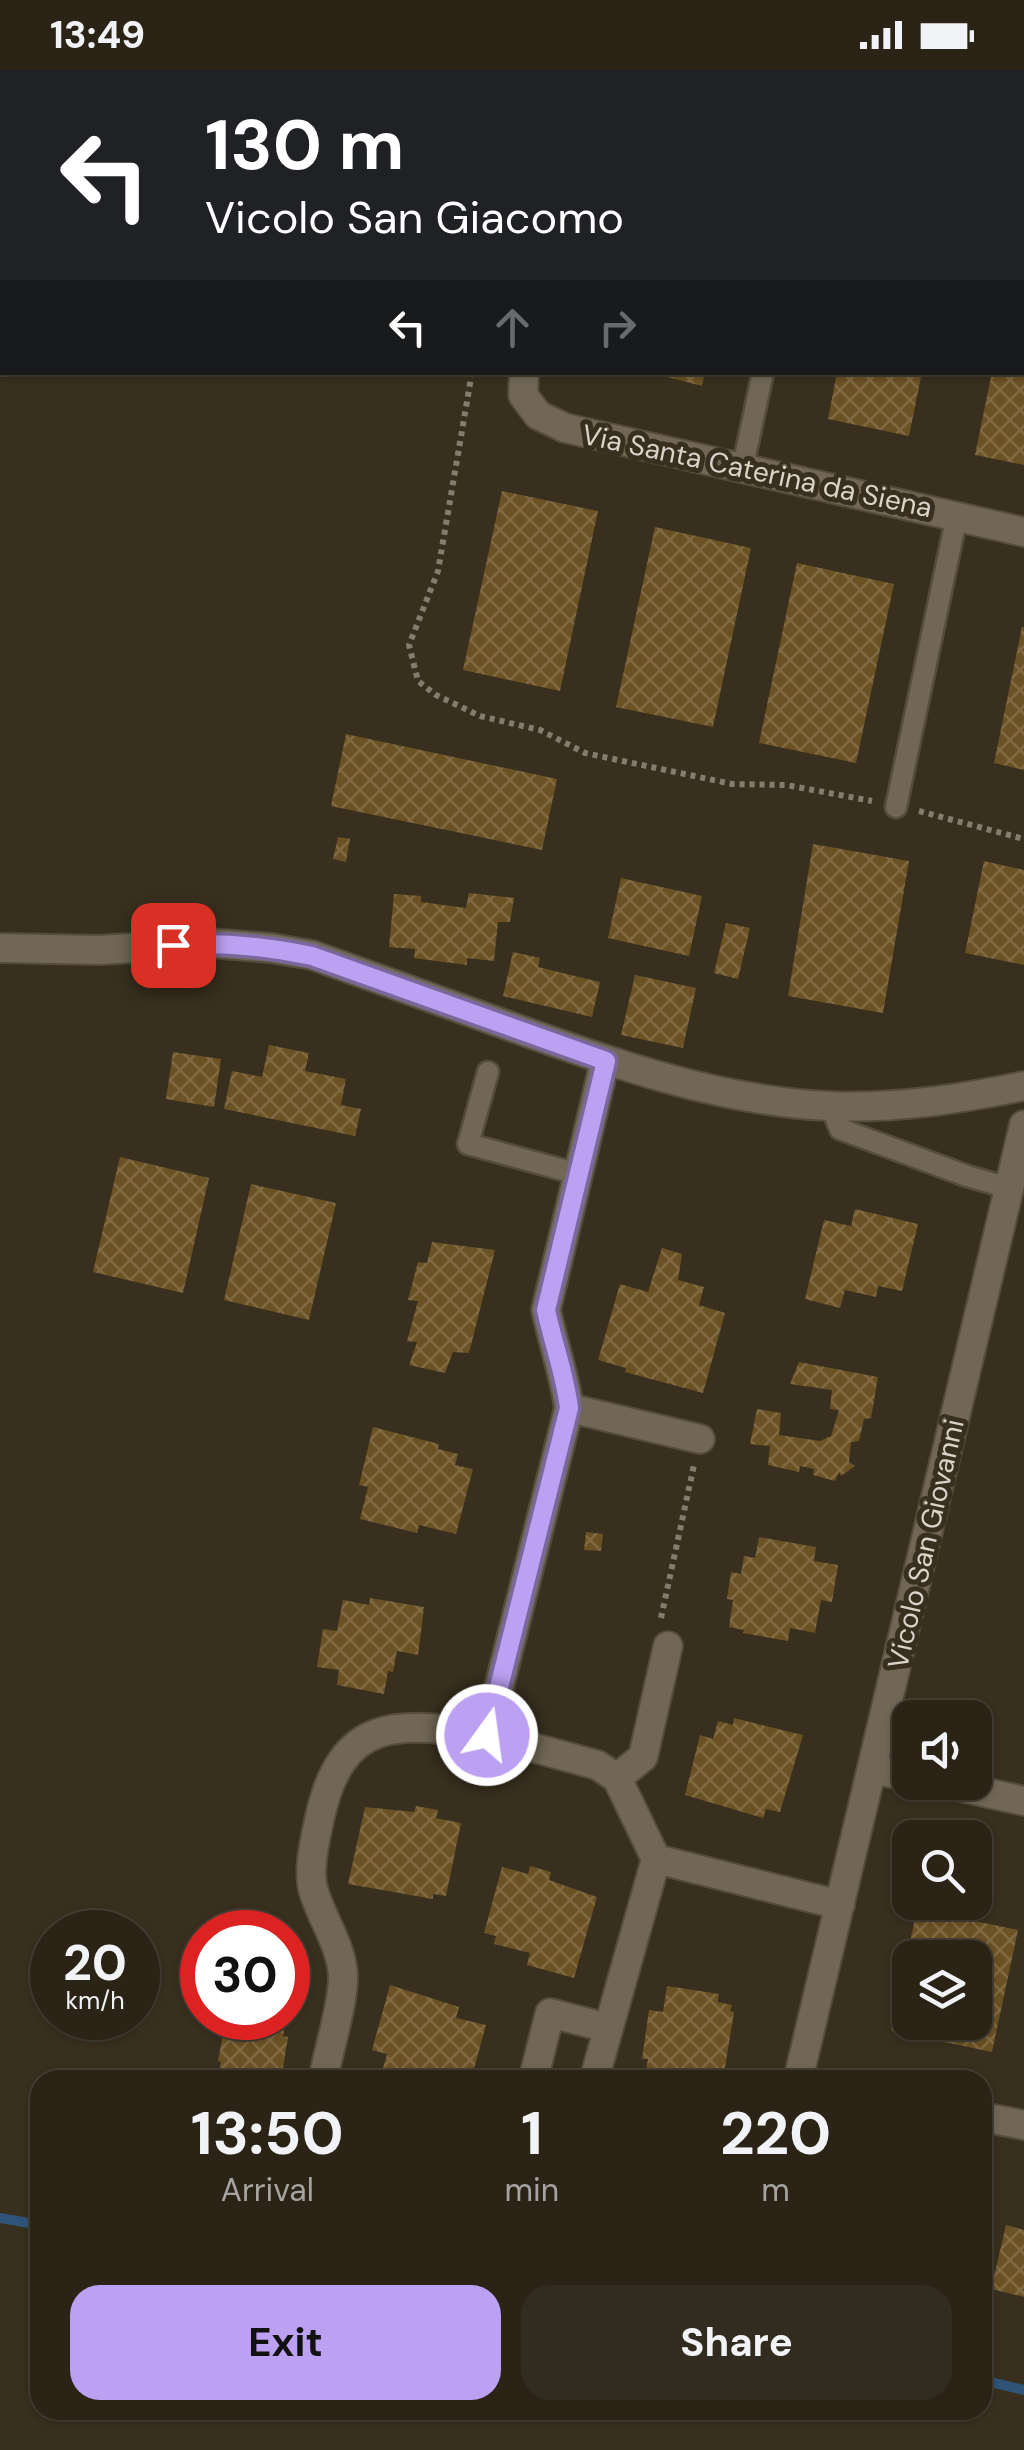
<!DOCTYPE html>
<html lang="en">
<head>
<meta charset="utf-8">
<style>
  body { margin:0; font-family:"DM Sans",sans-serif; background:#322b1f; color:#f1f3f6; height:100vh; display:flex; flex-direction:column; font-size:38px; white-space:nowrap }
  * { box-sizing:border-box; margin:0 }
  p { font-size:32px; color:#a5a4a1 }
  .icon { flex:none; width:55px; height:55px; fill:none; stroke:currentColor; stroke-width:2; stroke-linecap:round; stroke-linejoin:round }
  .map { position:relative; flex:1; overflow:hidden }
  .panel { position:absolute; left:30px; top:2000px; width:962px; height:350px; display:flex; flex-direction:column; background:#2a2316; border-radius:30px; box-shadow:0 2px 8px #0004,0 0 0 2px #464035 }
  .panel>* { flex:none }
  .banner { position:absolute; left:0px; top:0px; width:1025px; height:305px; box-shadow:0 2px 8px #0004,0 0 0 2px #464035; background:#202124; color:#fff; overflow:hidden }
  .tools { position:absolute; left:892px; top:1630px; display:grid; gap:20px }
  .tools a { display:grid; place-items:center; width:100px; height:100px; border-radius:20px; background:#2a2316; box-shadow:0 2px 8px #0004,0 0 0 2px #464035; font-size:50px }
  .speed { position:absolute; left:30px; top:1840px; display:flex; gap:20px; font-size:50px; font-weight:700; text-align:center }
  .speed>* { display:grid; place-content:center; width:130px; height:130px; border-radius:50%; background:#2a2316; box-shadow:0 2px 8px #0004,0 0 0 2px #464035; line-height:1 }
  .speed small { font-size:25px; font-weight:400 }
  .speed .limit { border:15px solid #d22; background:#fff; color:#111 }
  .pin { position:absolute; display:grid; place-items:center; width:85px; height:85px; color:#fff; margin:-42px; border-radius:20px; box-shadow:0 5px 15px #0006 }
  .me { position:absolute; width:110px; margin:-55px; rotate:14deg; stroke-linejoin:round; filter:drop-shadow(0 0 8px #0008) }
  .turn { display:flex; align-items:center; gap:35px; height:210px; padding:0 40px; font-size:45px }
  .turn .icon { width:130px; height:130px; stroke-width:2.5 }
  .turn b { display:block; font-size:70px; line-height:85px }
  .lanes { display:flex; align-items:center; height:95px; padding:0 40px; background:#0003; justify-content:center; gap:50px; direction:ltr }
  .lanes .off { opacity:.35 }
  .eta { display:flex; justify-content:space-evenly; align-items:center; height:170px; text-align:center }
  .eta b { font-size:60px; font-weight:700; line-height:70px }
  .action { display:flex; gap:20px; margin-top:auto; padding:20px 40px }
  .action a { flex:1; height:115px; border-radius:30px; background:#bca0f2; color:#111; font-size:40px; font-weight:700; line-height:115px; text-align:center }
  .action a+a { background:#322b1f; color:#f1f3f6 }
  .status { display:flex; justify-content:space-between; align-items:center; height:70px; padding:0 50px; background:#2a2316; direction:ltr }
  .status svg { height:28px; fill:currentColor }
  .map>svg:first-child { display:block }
  .green { fill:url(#green-dots) }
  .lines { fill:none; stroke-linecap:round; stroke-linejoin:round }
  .stream { stroke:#305477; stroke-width:10 }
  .building { fill:url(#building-cross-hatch); fill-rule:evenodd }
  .service-casing { stroke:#544c3d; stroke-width:25 }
  .minor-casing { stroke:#544c3d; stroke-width:32 }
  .path { stroke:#847d6f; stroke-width:6; stroke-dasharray:5 5; stroke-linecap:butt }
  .service { stroke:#726755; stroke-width:20 }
  .minor { stroke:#726755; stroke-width:28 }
  .route-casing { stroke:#7a689d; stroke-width:25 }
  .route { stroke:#bca0f2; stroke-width:18 }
  .labels { text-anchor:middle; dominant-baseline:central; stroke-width:10; stroke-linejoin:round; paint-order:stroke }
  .street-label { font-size:28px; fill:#d9d3c9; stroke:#382f1e }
</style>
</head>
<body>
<div class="status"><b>13:49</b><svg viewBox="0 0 49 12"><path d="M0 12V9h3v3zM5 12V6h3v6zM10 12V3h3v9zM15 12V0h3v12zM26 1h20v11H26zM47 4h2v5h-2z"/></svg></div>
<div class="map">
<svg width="1024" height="2380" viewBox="0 0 1024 2380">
  <defs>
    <pattern id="green-dots" width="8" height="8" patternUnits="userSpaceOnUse" patternTransform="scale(2.5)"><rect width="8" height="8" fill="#486243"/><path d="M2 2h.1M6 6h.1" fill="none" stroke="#62785d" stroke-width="1.8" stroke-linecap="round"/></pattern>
    <pattern id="building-cross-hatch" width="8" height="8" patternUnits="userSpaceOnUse" patternTransform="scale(2.5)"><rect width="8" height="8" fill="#6b5224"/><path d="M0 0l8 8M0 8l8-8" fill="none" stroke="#806a42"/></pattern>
  </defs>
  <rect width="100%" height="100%" fill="#382f1e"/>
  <path class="green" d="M932,0H1024V191L1022,2H931Z"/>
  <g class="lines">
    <path class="stream" d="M0,2148L40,2155
      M982,2310L1024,2320"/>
  </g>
  <path class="building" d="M648,302H705L702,316Z
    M837,302H922L909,366L828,349Z
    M992,302H1024V395L975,385Z
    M502,421L598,441L560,621L463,600Z
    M655,457L751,478L713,657L616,637Z
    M797,493L894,514L856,693L759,673Z
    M1022,557L1024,558V700L994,693Z
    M346,664L557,709L542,780L331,736Z
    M338,767L350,769L346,792L333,789Z
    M813,774L909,791L883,943L788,926Z
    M984,791L1024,800V895L965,883Z
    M621,808L702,826L689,886L608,868Z
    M469,823L514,828L510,852H498L494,891L467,888V895L414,888L415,879L389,877L394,824L421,826V832L466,838Z
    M726,853L750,858L738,909L714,903Z
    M513,882L540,888L538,897L600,912L592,947L503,926Z
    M635,905L696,918L683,978L621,965Z
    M269,975L309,983L305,1001L346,1009L341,1035L361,1039L355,1066L224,1039L232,1001L262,1007Z
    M173,982L221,989L214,1037L166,1029Z
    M120,1087L209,1108L183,1223L93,1202Z
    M251,1114L336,1133L309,1250L224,1230Z
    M855,1139L918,1154L902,1221L878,1216L876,1227L845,1220L840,1238L805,1229L824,1150L851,1156Z
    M432,1172L495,1180L469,1283L453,1282L445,1303L409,1295L417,1272L407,1271L418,1231L408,1230L418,1192L427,1193Z
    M662,1178L682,1184L678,1210L704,1217L699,1235L725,1243L703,1323L625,1302L626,1298L598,1290L620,1214L648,1222Z
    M799,1292L878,1307L871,1348L864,1349L859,1371L851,1372L849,1392L855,1396L841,1406L839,1402L835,1411L813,1405L814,1399L800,1396L799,1402L768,1395L770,1376L750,1374L757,1339L781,1343L779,1365L820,1371L831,1366L839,1340L830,1339L832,1320L790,1314Z
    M373,1357L439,1374L438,1379L458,1384L455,1395L473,1399L456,1464L419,1455L417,1463L360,1449L368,1417L359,1415Z
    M586,1462L603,1464L601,1481L584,1480Z
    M759,1467L816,1477L814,1491L838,1495L832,1532L821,1530L815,1563L790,1558L788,1571L743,1563L744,1560L729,1557L733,1530L727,1529L731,1502L741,1504L744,1486L755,1488Z
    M370,1528L424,1537L418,1585L397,1581L393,1602L388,1601L384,1624L337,1615L339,1600L317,1597L323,1559L337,1561L343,1530L369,1535Z
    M734,1648L803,1665L780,1742L766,1739L763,1748L685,1725L700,1665L713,1669L718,1651L733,1655Z
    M416,1736L438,1740L436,1748L461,1753L446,1826L433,1824V1829L348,1814L365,1737L414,1742Z
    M530,1796L551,1802L549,1810L597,1827L574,1908L527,1895L530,1883L494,1874L496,1866L484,1863L502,1797L528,1804Z
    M917,1839L1018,1860L992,1982L891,1961ZM910,1888H975V1952H910Z
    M288,1907L299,1909L289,1952H288Z
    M390,1915L459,1937L456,1948L486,1955L471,2010H409L382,2002L387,1984L372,1980Z
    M667,1916L719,1924L718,1932L732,1935L730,1941L734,1942L723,2010H644L648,1989H642L649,1940L663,1942Z
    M220,1948H287L283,1966L288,1967L281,2010H217L221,1992L218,1991L224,1959L218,1958Z
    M1006,2155L1024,2160V2227L991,2219Z"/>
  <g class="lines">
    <g class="service-casing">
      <path id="service" d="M743,396L763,302
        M896,737L957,445
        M488,1002L468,1074L578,1104
        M831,1036L840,1059L967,1106L1009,1118"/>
    </g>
    <g class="minor-casing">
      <path id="minor" d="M587,2V0
        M781,2V0
        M524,302L523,325L538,345L565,358L1024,462
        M0,878L100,880L210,873L271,878L312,885C379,909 445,933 512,957C614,994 719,1031 828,1036C895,1039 959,1029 1024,1016
        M605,991L546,1240C553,1273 564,1304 569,1338L487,1665L597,1695L617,1708L656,1789L840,1835
        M569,1338L700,1369
        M873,1699L910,1707
        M617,1708L643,1687L668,1576
        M938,1712L1024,1731
        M323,2010C328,1982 344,1932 343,1905C341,1874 321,1848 313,1819C308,1799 315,1770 319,1751C341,1645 397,1652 487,1665
        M533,2010L550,1943L608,1958
        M594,2010L656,1789
        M798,2010L1024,1055
        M982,2047L1024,2055"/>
    </g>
    <path class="path" d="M1022,156H1024
      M472,302L438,501L409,575L418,611L436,625L480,646L540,660L585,683L732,714L786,715L872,731
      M919,741L1024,769
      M661,1548L694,1395"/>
    <use href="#service" class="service"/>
    <use href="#minor" class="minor"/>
  </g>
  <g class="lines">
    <g class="route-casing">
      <path id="route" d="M173,875C220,872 265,876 312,886L606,991L546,1240C553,1273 565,1304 569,1338L487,1665"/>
    </g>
    <use href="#route" class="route"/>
  </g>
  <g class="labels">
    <g class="street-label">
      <text transform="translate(757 401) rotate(12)">Via Santa Caterina da Siena</text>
      <text transform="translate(926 1474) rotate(-77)">Vicolo San Giovanni</text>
    </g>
  </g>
</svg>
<div class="tools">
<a><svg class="icon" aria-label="sound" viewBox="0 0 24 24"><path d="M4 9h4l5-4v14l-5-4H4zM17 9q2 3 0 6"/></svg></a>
<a><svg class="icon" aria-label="search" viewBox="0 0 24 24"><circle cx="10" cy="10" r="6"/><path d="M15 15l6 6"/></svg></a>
<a><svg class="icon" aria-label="layers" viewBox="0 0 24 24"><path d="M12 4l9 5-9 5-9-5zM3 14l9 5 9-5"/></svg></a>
</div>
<div class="speed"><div>20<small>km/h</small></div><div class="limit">30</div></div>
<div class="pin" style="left:173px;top:875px;background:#d93025"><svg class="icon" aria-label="arrive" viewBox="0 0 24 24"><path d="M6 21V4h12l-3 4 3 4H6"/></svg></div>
<svg class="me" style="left:487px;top:1665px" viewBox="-20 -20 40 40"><circle r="17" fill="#bca0f2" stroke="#fff" stroke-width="3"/><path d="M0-11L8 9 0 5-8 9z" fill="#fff"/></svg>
<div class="banner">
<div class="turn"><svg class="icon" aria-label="left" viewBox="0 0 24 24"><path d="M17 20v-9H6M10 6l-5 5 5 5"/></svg><div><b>130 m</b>Vicolo San Giacomo</div></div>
<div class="lanes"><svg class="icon" aria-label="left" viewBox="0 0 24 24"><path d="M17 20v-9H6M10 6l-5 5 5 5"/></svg><svg class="icon off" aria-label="ahead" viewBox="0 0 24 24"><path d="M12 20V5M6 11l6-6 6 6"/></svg><svg class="icon off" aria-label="right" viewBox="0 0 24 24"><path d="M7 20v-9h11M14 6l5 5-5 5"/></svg></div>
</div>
<section class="panel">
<div class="eta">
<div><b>13:50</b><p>Arrival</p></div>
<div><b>1</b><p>min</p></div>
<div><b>220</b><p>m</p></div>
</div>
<div class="action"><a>Exit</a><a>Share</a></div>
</section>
</div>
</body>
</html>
